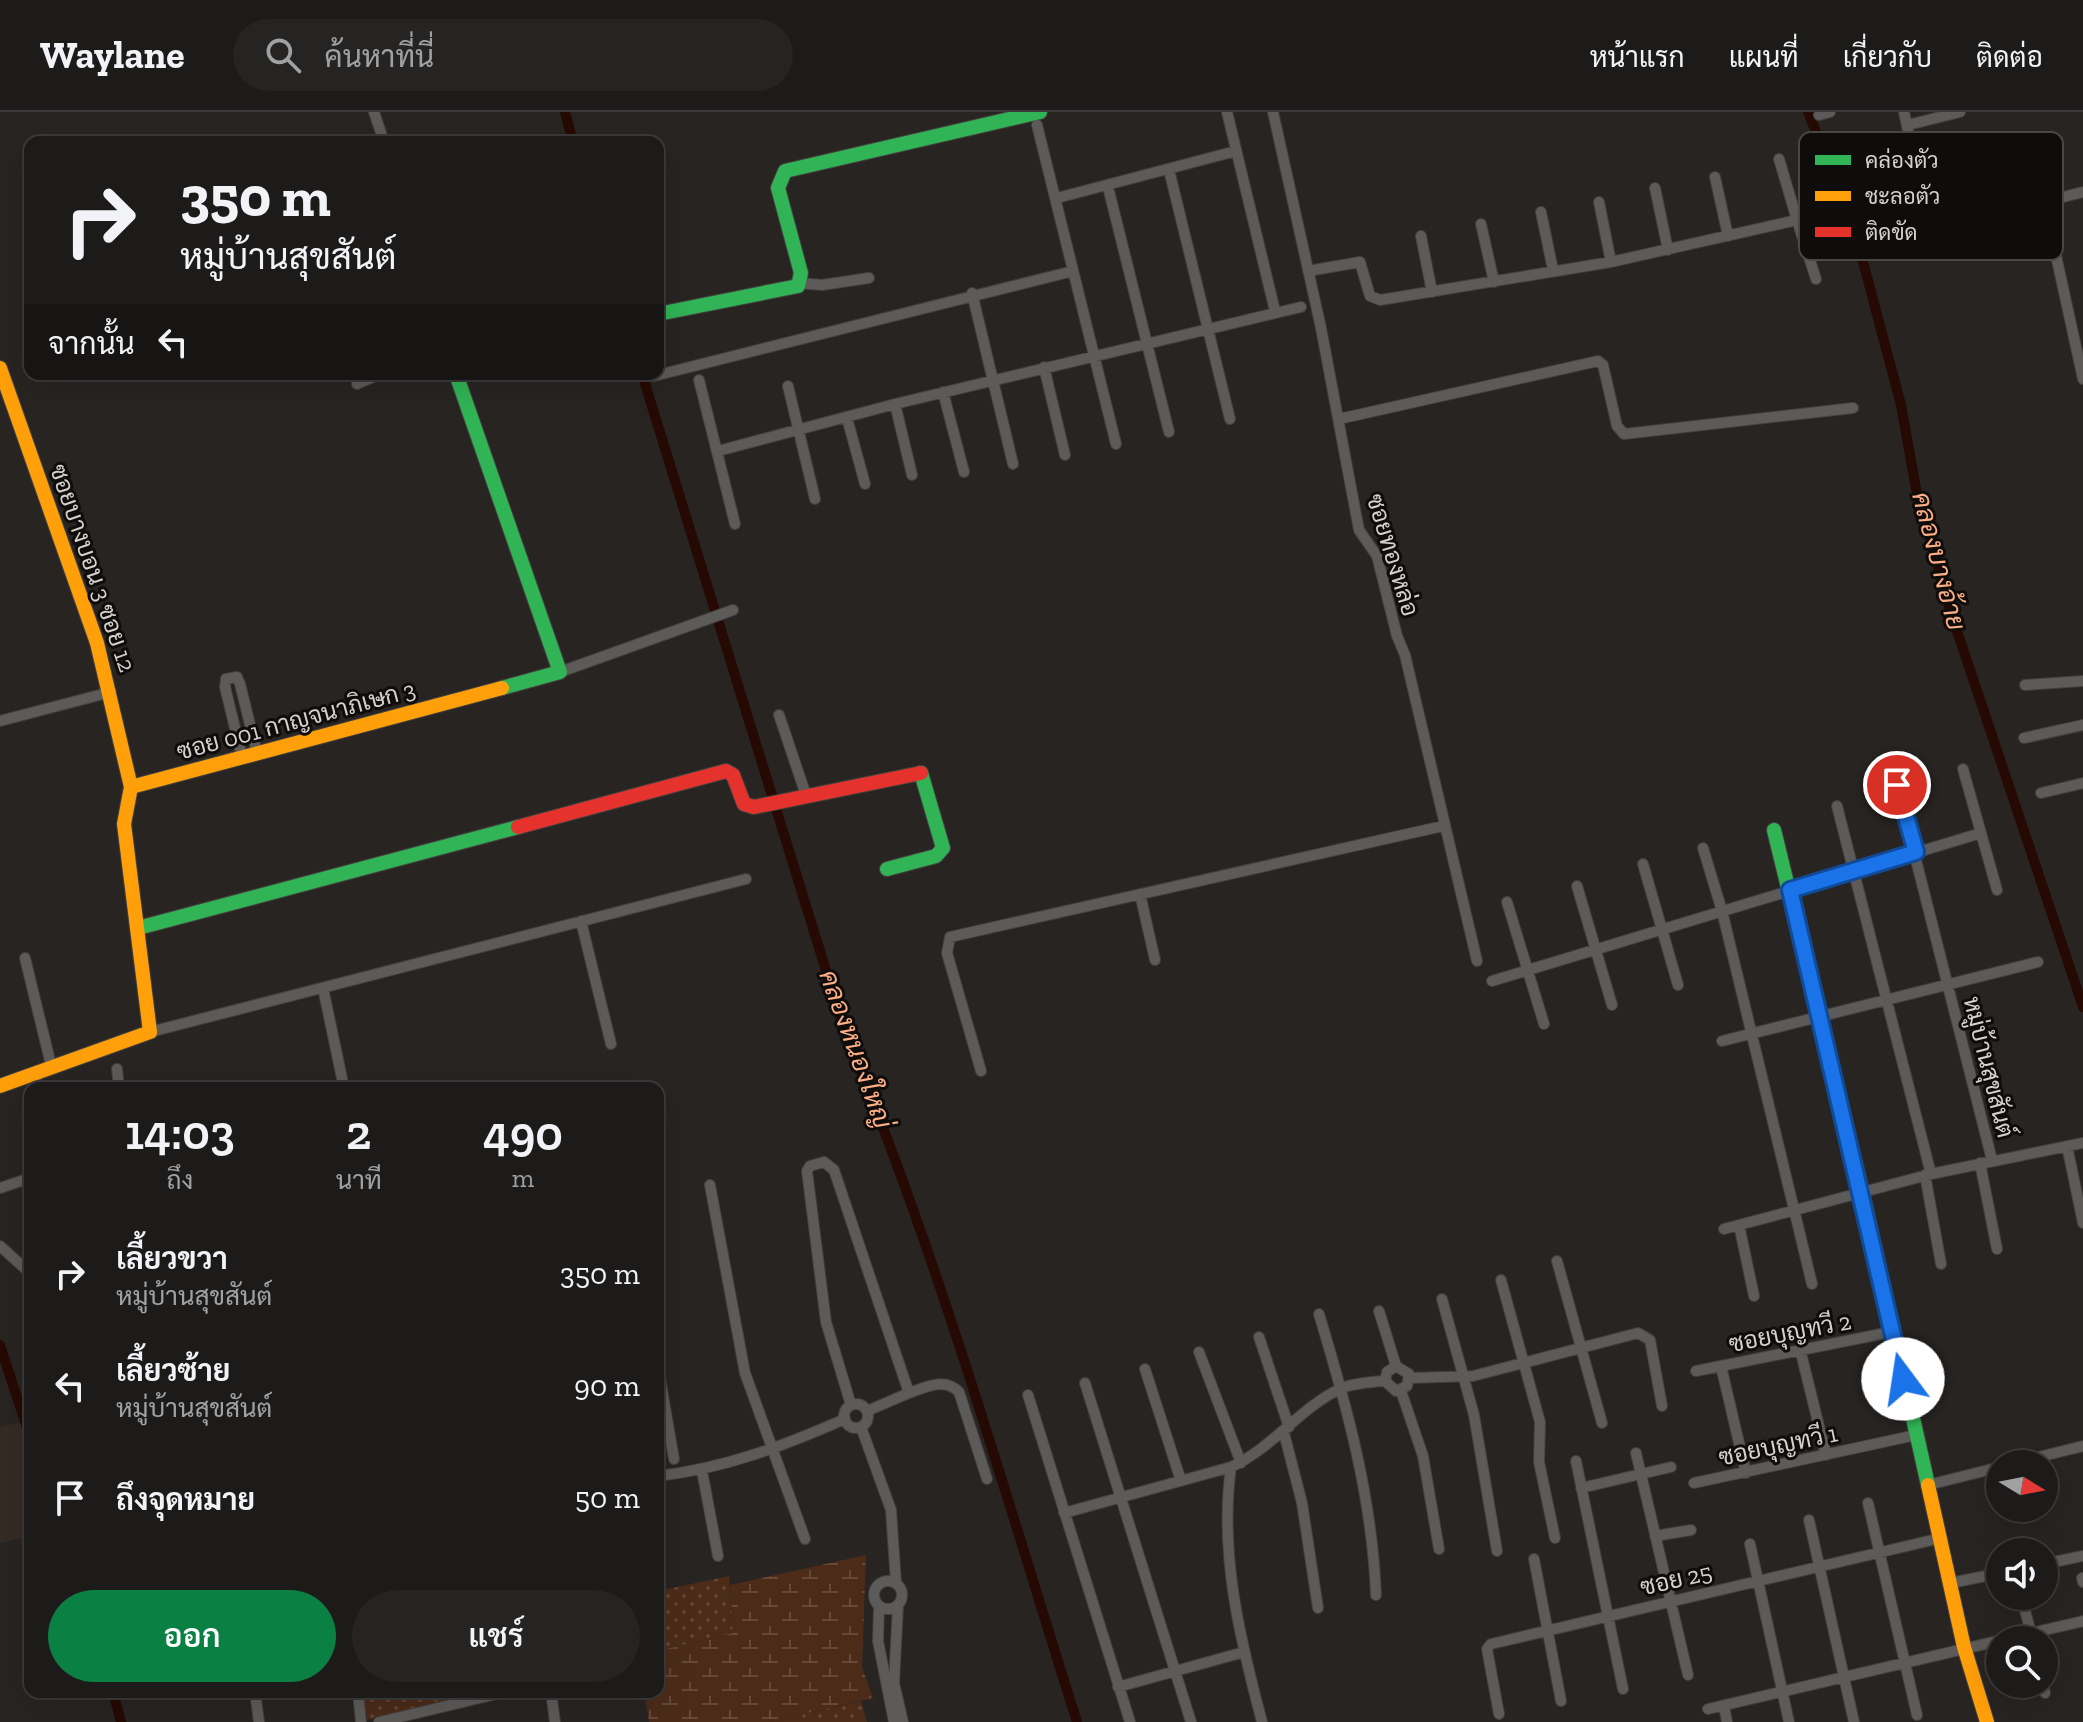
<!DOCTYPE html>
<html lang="th">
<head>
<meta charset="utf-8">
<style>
  body { margin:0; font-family:"Zilla Slab",Sarabun,serif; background:#252423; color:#f1f3f6; height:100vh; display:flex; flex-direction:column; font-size:30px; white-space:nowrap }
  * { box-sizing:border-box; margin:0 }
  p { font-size:26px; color:#a0a1a2 }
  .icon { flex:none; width:44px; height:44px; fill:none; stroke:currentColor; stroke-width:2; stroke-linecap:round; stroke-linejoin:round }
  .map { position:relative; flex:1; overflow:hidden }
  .side { position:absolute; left:24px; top:970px; width:640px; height:616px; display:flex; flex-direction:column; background:#1d1b1a; border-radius:16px; box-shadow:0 8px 32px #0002,0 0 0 2px #3b3939 }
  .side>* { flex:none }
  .banner { position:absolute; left:24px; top:24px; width:640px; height:244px; border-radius:16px; box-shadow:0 8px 32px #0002,0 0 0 2px #3b3939; background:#1d1b1a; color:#f1f3f6; overflow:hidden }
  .needle { width:52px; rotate:100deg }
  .fabs { position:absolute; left:1986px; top:1338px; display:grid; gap:16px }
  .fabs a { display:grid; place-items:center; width:72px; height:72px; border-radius:50%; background:#1d1b1a; box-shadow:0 8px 32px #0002,0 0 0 2px #3b3939; font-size:40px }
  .pin { position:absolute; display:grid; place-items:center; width:68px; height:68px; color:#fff; margin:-34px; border:4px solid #fff; border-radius:50%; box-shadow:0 2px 8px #0007 }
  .me { position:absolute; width:88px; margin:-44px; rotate:346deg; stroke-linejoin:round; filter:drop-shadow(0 0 6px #0008) }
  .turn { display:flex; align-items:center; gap:28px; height:168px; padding:0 24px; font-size:36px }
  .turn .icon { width:104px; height:104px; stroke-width:2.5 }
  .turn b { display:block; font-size:56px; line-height:68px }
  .then { display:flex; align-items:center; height:76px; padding:0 24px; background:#0003; gap:16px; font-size:30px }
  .eta { display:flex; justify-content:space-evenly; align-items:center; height:136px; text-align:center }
  .eta b { font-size:48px; font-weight:600; line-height:56px }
  .primary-button { display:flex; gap:16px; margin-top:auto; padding:16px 24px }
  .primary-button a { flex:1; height:92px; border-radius:48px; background:#0b8043; color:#fff; font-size:32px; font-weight:600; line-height:92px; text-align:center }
  .primary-button a+a { background:#252423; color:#f1f3f6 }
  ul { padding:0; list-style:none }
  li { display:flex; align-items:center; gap:24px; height:112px; padding:0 24px }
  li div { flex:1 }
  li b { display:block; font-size:30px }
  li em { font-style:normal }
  header { display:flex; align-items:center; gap:48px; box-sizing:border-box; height:112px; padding:0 40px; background:#1d1b1a; border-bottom:2px solid #3b3939 }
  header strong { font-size:38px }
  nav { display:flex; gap:44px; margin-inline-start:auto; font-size:28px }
  .search { width:560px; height:72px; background:#252423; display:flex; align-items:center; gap:20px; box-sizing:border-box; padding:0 28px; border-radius:44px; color:#a0a1a2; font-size:30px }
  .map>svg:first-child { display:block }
  .built { fill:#342b25 }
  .grass { fill:url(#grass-dots) }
  .wetland { fill:url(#wetland-marsh) }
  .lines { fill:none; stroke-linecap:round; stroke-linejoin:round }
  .canal { stroke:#260903; stroke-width:10 }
  .street-casing { stroke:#43413f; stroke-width:12 }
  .fast-casing { stroke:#43413f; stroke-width:16 }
  .slow-casing { stroke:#43413f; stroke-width:16 }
  .jam-casing { stroke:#43413f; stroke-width:16 }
  .street { stroke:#5d5b59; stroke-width:10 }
  .fast { stroke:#30b455; stroke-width:14 }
  .slow { stroke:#ff9f0a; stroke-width:14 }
  .jam { stroke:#e5322d; stroke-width:14 }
  .route-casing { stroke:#114b97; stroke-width:20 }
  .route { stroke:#1a73e8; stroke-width:14 }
  .labels { text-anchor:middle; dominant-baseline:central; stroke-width:6; stroke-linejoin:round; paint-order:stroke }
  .street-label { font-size:24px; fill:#d4d1cf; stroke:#0f0d0c }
  .water-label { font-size:26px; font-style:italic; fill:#fdae85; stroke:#0f0d0c }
  .key { fill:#0f0d0c; stroke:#4a4846; stroke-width:2 }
  .key-label { font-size:22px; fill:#d4d1cf }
</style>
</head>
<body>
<header>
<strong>Waylane</strong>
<div class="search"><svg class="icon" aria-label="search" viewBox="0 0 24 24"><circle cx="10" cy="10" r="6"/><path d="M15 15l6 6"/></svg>ค้นหาที่นี่</div>
<nav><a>หน้าแรก</a><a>แผนที่</a><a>เกี่ยวกับ</a><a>ติดต่อ</a></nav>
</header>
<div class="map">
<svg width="2083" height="1610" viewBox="0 0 2083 1610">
  <defs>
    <pattern id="grass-dots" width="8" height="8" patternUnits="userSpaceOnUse" patternTransform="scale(2)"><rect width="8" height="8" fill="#4c2b19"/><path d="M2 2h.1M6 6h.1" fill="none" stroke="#654939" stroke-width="1.8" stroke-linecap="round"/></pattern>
    <pattern id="wetland-marsh" width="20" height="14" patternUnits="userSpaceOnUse" patternTransform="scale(2)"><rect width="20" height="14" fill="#4c2b19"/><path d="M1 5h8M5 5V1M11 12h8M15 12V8" fill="none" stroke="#654939"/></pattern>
  </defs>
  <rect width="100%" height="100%" fill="#272422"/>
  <path class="built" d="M22,1310L30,1336V1425L0,1431V1315Z"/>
  <path class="grass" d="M729,1464L733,1521L658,1539V1479Z
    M364,1580H486L367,1608Z
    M861,1589L867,1610H770Z"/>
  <path class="wetland" d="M866,1443L862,1555L873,1586L770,1610H649L644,1580H658V1539L733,1521L730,1473Z"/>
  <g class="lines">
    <path class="canal" d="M565,0L573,30
      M1808,0L1853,112L1901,293L1916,377L1950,498L2083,895
      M642,262L845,920C938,1143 1004,1379 1077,1610
      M0,1233L30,1325
      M113,1580L121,1610"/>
    <g class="street-casing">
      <path id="street" d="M374,0L384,30
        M1227,0L1275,199
        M1273,0L1321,216L1359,418L1377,444L1397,524L1405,543L1477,849
        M1904,0L1917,61L1922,66L2030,41
        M1819,3L1830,0
        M1037,13L1116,332
        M1908,13L1960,0
        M1169,58L1230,307
        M1715,65L1728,124
        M1108,75L1169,320
        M1655,76L1668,138
        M2083,80L2055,87L2049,96L2048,107L2083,267
        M1057,86L1236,39
        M1599,90L1611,150
        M1541,100L1553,158
        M1797,108L1816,167
        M1481,112L1494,170
        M1421,124L1432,180
        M1308,159L1360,150L1370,184L1380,188L1611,150L1797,108L1779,47
        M800,171L822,173L869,166
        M972,181L1013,352
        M1044,255L1065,343
        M654,264L1073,159
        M699,268L735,412
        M357,272L380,262
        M788,274L815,387
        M943,280L964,360
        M895,292L912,363
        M847,306L865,372
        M1339,307L1598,249L1603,253L1617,314L1624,322L1853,296
        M718,339L895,292L1301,195
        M560,560L733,498
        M2025,573L2083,569
        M779,603L807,686
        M0,609L111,580
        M2024,626L2083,613
        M242,645L225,575L226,567L237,565L240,572L257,641
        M1963,657L1997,778
        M1897,673L1992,1048
        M2041,681L2083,671
        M1837,694L1931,1062
        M1703,736L1722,799L1812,1172
        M1643,752L1678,873
        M1577,774L1612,893
        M1140,782L1155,848
        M1507,790L1544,912
        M581,809L611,932
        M25,846L52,957
        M1492,869L1981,721
        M323,876L344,976
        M150,920L746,767
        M1722,929L2038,850
        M117,957L119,976
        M981,959L947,841L950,825L1443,714
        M34,963L38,976
        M2067,1034L2083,1111
        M1980,1051L1997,1137
        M1925,1063L1941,1152
        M710,1073L745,1261L805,1427
        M0,1076L30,1066
        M1739,1113L1754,1184
        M1724,1117L1931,1062L2083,1031
        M0,1134L30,1161
        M1557,1149L1602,1311
        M1501,1168L1540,1310L1539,1350L1555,1426
        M1442,1187L1474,1303L1497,1439
        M1379,1199L1396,1254L1409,1262L1407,1274L1396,1279L1385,1269L1387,1260L1396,1254
        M1319,1202C1347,1295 1372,1385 1376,1483
        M1259,1225L1289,1315
        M1800,1237L1826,1343
        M1199,1240L1241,1351
        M1721,1254L1746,1361
        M658,1255L674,1347
        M1145,1257L1181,1369
        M1696,1259L1891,1220
        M1410,1266L1473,1264L1638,1221L1650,1228L1662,1294
        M1085,1271L1191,1610
        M1401,1279L1423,1344L1439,1437
        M909,1281C926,1275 945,1265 959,1280L987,1367
        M1028,1283L1130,1610
        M844 1304a12 12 0 1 1 24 0a12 12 0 1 1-24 0Z
        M851,1293L826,1210L807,1059L810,1054L824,1050L834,1058L909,1281L867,1299
        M861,1315L891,1398L896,1471
        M1284,1321L1302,1391L1318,1496
        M1636,1341L1688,1563
        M1576,1349L1623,1577
        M2010,1352L2083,1334
        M702,1359L718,1444
        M658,1364C726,1356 783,1334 845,1307
        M1694,1371L1916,1323
        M1928,1373L2000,1355
        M1581,1376L1671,1355
        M1868,1391L1917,1603
        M1064,1401L1231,1355
        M1809,1408L1854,1610
        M1655,1424L1691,1418
        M1750,1432L1789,1610
        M1534,1447L1561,1589
        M2044,1452L2083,1444
        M2082,1466L2083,1470
        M874 1483a14 14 0 1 1 28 0a14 14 0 1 1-28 0Z
        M1951,1471L2000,1461
        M2021,1484L2033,1528
        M898,1493L894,1571L903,1610
        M879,1494L878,1529L894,1610
        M2043,1572L2045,1581
        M1118,1575L1244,1540
        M255,1580L259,1610
        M358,1580L361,1610
        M551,1580L555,1610
        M1724,1594L1727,1610
        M1708,1597L2083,1509
        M1499,1602L1487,1537L1491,1532L1941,1426
        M379,1610L505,1580
        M1262,1610C1240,1527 1219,1441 1231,1355C1273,1336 1300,1295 1342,1276C1355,1271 1371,1270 1385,1269"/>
    </g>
    <g class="fast-casing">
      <path id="fast" d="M658,202L798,174L801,161L778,76L785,59L1040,0
        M456,262L560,560L502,576
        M1774,718L1862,1079L1928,1373
        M887,757L936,744L943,736L921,661
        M138,816L518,715"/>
    </g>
    <g class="slow-casing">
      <path id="slow" d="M0,256L97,531L131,675
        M131,675L502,576
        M0,974L150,920L124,712L131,675
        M1928,1373L1964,1535L1987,1610"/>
    </g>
    <g class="jam-casing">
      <path id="jam" d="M518,715L726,659L733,663L744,692L754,695L921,661"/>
    </g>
    <use href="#street" class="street"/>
    <use href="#fast" class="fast"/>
    <use href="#slow" class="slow"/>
    <use href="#jam" class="jam"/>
  </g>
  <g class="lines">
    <g class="route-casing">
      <path id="route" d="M1897,673L1916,740L1790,778L1903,1267"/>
    </g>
    <use href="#route" class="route"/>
  </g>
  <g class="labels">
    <g class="street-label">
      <text transform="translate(1393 443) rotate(73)">ซอยทองหล่อ</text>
      <text transform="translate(93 456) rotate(71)">ซอยบางบอน 3 ซอย 12</text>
      <text transform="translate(296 608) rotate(-15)">ซอย 001 กาญจนาภิเษก 3</text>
      <text transform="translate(1989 955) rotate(76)">หมู่บ้านสุขสันต์</text>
      <text transform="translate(1790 1220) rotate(-11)">ซอยบุญทวี 2</text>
      <text transform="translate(1778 1333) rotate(-12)">ซอยบุญทวี 1</text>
      <text transform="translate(1676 1467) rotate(-13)">ซอย 25</text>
    </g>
    <g class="water-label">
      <text transform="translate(1939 449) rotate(75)">คลองบางอ้าย</text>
      <text transform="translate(856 937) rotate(70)">คลองหนองใหญ่</text>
    </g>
  </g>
  <rect x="1799" y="20" width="264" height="128" rx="12" class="key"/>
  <rect x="1815" y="43" width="36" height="10" fill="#30b455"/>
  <rect x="1815" y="79" width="36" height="10" fill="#ff9f0a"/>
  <rect x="1815" y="115" width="36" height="10" fill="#e5322d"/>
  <g class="key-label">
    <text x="1865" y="56">คล่องตัว</text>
    <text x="1865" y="92">ชะลอตัว</text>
    <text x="1865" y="128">ติดขัด</text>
  </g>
</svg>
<div class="fabs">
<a><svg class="needle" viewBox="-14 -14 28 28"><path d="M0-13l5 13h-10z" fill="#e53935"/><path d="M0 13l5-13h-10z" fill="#a0a1a2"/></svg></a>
<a><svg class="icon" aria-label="sound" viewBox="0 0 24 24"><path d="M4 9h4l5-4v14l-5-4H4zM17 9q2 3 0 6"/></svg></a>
<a><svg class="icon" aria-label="search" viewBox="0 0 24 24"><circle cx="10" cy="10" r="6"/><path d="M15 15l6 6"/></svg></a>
</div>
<div class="pin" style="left:1897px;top:673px;background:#d93025"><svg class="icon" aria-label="arrive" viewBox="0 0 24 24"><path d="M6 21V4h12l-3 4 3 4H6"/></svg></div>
<svg class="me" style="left:1903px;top:1267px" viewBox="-20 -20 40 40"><circle r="19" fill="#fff"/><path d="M0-13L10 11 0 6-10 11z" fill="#1a73e8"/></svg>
<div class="banner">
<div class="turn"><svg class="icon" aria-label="right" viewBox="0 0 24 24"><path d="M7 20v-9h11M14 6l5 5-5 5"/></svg><div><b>350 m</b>หมู่บ้านสุขสันต์</div></div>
<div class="then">จากนั้น<svg class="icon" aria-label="left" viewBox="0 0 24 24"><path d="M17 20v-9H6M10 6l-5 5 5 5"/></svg></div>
</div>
<section class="side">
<div class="eta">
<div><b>14:03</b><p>ถึง</p></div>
<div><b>2</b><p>นาที</p></div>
<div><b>490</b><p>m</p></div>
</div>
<ul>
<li><svg class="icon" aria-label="right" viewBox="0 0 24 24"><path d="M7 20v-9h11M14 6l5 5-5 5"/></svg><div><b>เลี้ยวขวา</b><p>หมู่บ้านสุขสันต์</p></div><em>350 m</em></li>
<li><svg class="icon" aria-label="left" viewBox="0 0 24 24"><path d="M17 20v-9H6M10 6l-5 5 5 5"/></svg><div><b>เลี้ยวซ้าย</b><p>หมู่บ้านสุขสันต์</p></div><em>90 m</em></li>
<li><svg class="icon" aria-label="arrive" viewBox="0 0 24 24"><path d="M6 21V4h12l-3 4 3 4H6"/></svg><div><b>ถึงจุดหมาย</b></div><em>50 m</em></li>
</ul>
<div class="primary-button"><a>ออก</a><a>แชร์</a></div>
</section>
</div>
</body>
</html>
